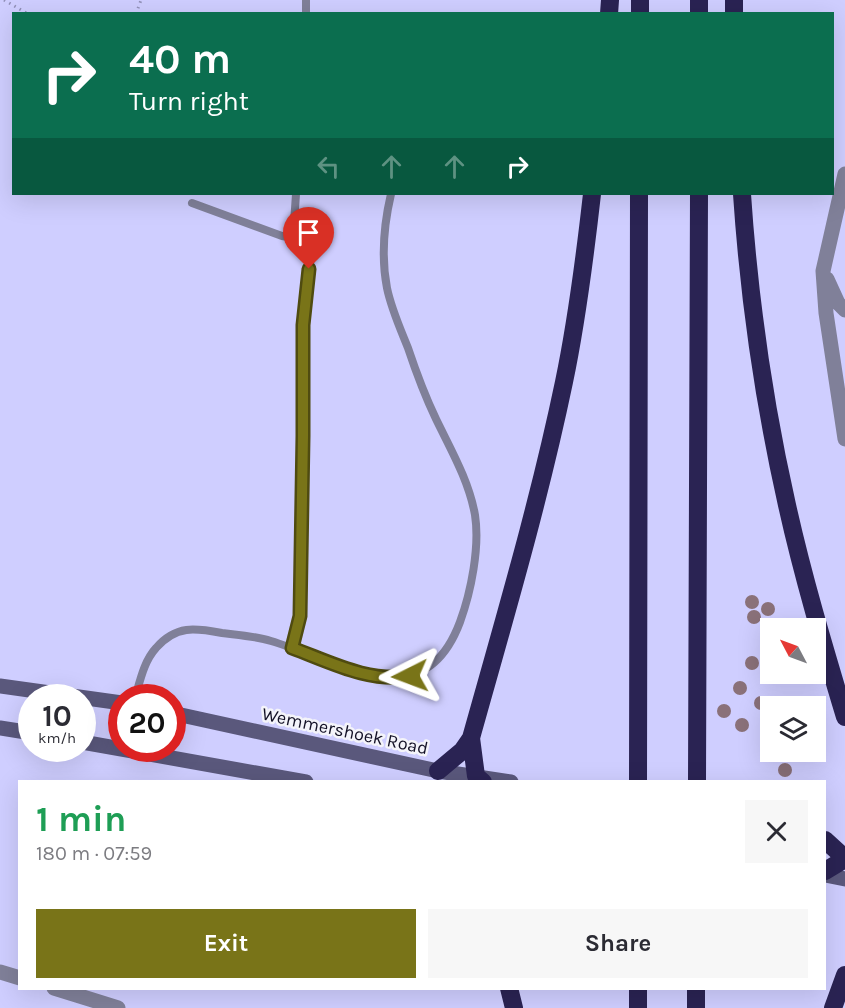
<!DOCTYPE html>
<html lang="en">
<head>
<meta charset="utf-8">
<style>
  body { margin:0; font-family:Karla,sans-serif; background:#f7f7f7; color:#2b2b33; height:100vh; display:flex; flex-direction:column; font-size:22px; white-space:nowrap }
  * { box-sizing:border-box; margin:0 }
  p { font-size:20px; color:#7c7c81 }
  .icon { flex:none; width:33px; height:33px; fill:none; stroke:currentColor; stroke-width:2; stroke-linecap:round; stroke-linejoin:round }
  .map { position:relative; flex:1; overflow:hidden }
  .sheet { position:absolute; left:18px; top:780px; width:808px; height:210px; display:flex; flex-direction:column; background:#fff; border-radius:0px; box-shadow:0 6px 24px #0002 }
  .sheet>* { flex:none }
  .hud { position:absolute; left:12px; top:12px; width:822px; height:183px; border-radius:0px; box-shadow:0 6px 24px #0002; background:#0b6e4f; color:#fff; overflow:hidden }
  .needle { width:39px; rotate:311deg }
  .fabs { position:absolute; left:760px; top:618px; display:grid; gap:12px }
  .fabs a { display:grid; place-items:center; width:66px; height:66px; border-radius:0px; background:#fff; box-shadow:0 6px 24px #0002; font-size:30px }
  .speed { position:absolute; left:18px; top:684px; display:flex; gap:12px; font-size:30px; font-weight:700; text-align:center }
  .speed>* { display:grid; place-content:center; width:78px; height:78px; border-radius:50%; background:#fff; box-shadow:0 6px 24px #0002; line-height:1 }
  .speed small { font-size:15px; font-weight:400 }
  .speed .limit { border:9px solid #d22; background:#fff; color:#111 }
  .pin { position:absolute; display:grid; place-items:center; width:51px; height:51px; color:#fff; margin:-62px -26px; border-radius:50% 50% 50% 0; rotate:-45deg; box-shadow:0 0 6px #0007 }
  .pin .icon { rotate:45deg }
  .me { position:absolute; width:66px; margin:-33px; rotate:267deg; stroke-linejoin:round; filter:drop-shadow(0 0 4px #0008) }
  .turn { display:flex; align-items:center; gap:21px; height:126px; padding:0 18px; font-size:27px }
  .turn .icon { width:78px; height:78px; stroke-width:2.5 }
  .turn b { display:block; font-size:42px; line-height:51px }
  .lanes { display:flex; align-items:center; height:57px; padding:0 18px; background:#0003; justify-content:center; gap:30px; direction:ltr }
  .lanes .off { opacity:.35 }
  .round { display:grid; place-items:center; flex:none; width:63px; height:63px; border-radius:0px; background:#f7f7f7 }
  .headline { display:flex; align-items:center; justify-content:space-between; height:102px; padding:0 18px }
  h1 { font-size:36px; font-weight:700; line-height:45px; color:#1e9e55 }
  .button { display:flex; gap:12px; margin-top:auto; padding:12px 18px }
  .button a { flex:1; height:69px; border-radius:0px; background:#797418; color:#fff; font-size:24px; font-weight:700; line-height:69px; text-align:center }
  .button a+a { background:#f7f7f7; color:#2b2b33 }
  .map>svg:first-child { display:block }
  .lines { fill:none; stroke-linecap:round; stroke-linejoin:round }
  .path { stroke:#9190b8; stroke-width:3; stroke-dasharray:1.5 4.5; stroke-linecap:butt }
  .lane { stroke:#808099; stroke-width:8 }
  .street { stroke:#808099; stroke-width:15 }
  .secondary { stroke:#5a587c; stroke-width:15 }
  .highway { stroke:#2a2353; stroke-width:18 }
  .tree { fill:#8a7179 }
  .route-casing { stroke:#4f4b10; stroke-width:15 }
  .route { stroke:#797418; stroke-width:10 }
  .labels { text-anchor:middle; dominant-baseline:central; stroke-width:5; stroke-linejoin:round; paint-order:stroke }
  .street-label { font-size:18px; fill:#131126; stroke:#f4f4fa }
</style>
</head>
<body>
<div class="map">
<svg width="845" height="1008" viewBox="0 0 845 1008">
  <rect width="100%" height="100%" fill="#cfceff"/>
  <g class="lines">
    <path class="path" d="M4,0L28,14
      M136,14L141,0"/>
    <path class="lane" d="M306,14V0
      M192,203L282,236L300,239L310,248L311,256L303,325V436L300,616L292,648
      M293,238L296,194
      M135,698C140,681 144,661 156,648C176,625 195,628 222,633C238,635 255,636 271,641C339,661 423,721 460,622C471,592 480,547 475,515C469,481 451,450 436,419C425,396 416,372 408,348C400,328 391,308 387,288C381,257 384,224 391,194"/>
    <path class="street" d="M845,174L823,271L826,313L845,439
      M827,279L838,303L845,310
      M0,972L20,978
      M54,988L118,1008"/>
    <path class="secondary" d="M0,686L122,703
      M172,713L438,771L511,782
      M0,728L32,733
      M82,742L306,782
      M825,875L845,879"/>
    <path class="highway" d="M734,0V14
      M609,14L610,0
      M640,14V0
      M699,14V0
      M742,194C749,298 764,403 787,505C803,577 824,647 845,717
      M438,771L462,751L471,738
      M483,782L476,776L471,738C504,620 539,502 564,382C577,320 585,256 592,194
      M638,782L639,194
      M697,782L699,194
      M825,840L845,858
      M825,871L845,859
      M509,988L514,1008
      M638,1008V988
      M696,1008V988
      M833,1008L845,975"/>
  </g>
  <g class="tree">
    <circle cx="752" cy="602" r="7"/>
    <circle cx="768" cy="609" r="7"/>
    <circle cx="754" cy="617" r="7"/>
    <circle cx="752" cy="663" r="7"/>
    <circle cx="740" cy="688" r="7"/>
    <circle cx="761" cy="703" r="7"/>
    <circle cx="724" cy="711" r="7"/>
    <circle cx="742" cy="725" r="7"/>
    <circle cx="785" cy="770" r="7"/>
  </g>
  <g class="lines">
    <g class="route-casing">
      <path id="route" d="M309,269L303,325V436L300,616L292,648C330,662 369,683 410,676"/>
    </g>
    <use href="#route" class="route"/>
  </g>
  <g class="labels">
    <g class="street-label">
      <text transform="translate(345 731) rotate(12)">Wemmershoek Road</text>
    </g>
  </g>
</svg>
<div class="fabs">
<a><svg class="needle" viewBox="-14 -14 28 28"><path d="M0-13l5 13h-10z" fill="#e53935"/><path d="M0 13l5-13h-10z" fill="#7c7c81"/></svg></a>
<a><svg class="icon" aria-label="layers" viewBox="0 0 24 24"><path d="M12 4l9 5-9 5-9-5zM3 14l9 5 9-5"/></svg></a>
</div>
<div class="speed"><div>10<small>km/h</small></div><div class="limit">20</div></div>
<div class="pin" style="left:309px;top:269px;background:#d93025"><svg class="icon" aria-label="arrive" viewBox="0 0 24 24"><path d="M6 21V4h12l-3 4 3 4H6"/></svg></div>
<svg class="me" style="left:410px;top:676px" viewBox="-20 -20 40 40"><path d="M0-17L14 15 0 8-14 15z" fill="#797418" stroke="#fff" stroke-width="4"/></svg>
<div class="hud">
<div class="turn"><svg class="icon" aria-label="right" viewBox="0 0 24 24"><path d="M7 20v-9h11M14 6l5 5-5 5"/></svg><div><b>40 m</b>Turn right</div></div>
<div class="lanes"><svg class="icon off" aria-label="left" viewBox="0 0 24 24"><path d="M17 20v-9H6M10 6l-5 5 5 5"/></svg><svg class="icon off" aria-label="ahead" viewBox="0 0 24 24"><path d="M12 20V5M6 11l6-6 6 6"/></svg><svg class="icon off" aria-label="ahead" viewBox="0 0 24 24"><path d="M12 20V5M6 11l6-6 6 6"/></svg><svg class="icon" aria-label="right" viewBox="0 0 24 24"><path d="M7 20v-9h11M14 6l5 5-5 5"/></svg></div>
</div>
<section class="sheet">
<div class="headline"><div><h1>1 min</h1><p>180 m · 07:59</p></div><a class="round"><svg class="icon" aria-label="close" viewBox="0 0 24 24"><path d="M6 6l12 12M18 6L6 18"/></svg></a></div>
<div class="button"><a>Exit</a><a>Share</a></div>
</section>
</div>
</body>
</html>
